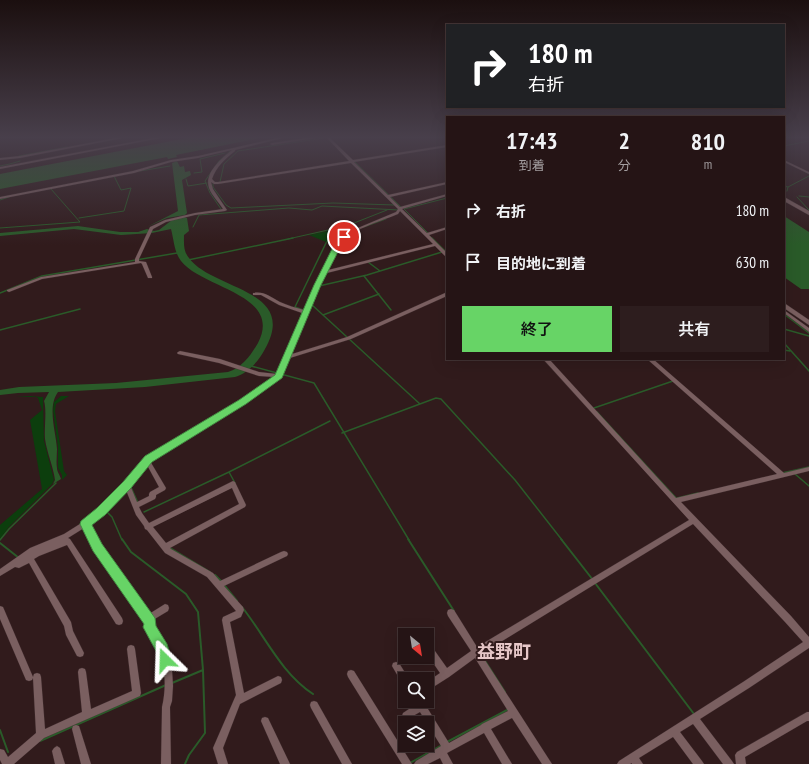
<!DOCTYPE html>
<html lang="ja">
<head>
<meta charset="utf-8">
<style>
  body { margin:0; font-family:"PT Sans Narrow","Noto Sans JP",sans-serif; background:#2d1d1e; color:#f1f3f6; height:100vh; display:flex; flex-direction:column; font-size:15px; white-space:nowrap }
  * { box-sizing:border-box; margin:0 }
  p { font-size:13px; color:#a39ea0 }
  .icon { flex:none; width:22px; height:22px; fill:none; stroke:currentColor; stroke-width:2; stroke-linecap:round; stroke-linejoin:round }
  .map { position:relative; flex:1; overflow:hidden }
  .sheet { position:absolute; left:446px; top:116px; width:339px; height:244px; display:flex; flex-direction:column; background:#251415; border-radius:0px; box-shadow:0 4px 16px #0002,0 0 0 1px #423334 }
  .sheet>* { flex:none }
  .guide { position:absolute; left:446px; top:24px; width:339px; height:84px; border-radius:0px; box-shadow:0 4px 16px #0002,0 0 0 1px #423334; background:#202124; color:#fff; overflow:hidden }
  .needle { width:26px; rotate:150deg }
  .fabs { position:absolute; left:398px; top:628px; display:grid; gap:8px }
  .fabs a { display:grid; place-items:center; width:36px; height:36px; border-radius:0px; background:#251415; box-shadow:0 4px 16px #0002,0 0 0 1px #423334; font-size:20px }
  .pin { position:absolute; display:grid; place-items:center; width:34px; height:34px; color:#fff; margin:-17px; border:2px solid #fff; border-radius:50%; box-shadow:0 1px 4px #0007 }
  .me { position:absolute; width:44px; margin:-22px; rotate:338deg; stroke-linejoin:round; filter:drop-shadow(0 0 3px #0008) }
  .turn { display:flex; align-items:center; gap:14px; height:84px; padding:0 16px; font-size:18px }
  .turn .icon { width:52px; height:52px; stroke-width:2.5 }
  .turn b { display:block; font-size:28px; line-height:34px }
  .eta { display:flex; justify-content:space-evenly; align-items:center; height:68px; text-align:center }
  .eta b { font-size:24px; font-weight:600; line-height:28px }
  .cta { display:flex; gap:8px; margin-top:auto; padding:8px 16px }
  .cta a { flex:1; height:46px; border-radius:0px; background:#67d466; color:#111; font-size:16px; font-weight:600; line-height:46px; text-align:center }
  .cta a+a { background:#2d1d1e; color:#f1f3f6 }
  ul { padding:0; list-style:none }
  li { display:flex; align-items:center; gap:12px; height:52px; padding:0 16px }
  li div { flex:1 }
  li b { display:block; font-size:15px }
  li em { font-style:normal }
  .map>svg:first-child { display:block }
  .green { fill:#0c3e0d }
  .water { fill:#2a5b29 }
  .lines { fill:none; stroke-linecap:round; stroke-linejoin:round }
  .stream-far2 { stroke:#2a5b29; stroke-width:1 }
  .stream-far1 { stroke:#2a5b29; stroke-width:1.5 }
  .stream { stroke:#2a5b29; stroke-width:2 }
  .street-casing { stroke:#493738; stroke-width:0.5 }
  .secondary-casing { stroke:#493738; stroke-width:1 }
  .street { fill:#7a5f60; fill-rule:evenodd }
  .secondary { fill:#7a5f60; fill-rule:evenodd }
  .route { fill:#67d466; stroke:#438a42 }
  .labels { text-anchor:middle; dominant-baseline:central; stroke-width:4; stroke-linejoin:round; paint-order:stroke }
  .near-neighbourhood-label { font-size:18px; font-weight:bold; fill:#e6c7c8; stroke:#311b1c }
</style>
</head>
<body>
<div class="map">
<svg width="809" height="764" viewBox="0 0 809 764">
  <rect width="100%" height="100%" fill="#311b1c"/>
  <path class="green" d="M338,230L326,242L309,235L337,229Z
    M30,396L43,397L44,441L54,480L52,484L9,527L0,539V525L42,489L30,420L42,410L38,398L36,397H16Z
    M61,396H69L56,404L55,411L64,471L67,475L62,480V475L58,468V447L53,410L54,402Z"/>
  <path class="water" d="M187,138H260L176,155L177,157L168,159L167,157L0,189V174Z
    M177,161L180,167L184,166L185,172L190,171L191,175L182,180L187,213L185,215L167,218L147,227L178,211L172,163Z
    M784,216L809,232V289H801L784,277Z
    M184,217L187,218L189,231L184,235C184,243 183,251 189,258C212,290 299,289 265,349C259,361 248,373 235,377L145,387L58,392C47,407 56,432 57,449C57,455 56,462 57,468C57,472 60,475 61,479L53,484L55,480C53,466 47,453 45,439C44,428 47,410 44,401L49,392L18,393L0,395V390L19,387L116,383L228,372C242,368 251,355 258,343C283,294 203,289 181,261C174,252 174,240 171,229L152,233L121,235L74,229L0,236V233L78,226L120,232H138L147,229L154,231L159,230L172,220Z"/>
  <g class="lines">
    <path class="stream-far2" d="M784,146L809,141
      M19,156L67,147
      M354,161L401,207
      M10,164L20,161
      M0,166L10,164
      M140,171L170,166
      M804,171L809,174
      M194,173L202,172L200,159L225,153
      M186,179L188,186L207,183
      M220,182L224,164L238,151L324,138
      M213,184V187L226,205L231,208L333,203L395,205
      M784,186L788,187
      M787,191L788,187L809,176
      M799,196L809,197
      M797,197L809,210
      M0,200L9,197
      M221,209L210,193L205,181L219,161L230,151
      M79,218L124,211L131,188L121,190L114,176
      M193,227L199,215L289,208L312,210L322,206L399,210
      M344,227L387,210
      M364,227L386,219
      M0,228L80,222L51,189
      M428,233L404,209L447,198
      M429,235L433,239
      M288,239L337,228
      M330,239L338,230"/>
    <path class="stream-far1" d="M432,238L447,253
      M327,242L331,238
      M188,260L293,238
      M368,262L380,271
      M364,276L391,310
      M319,286L367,275L442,252
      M0,293L42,276L177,253
      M312,302L311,304L420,404
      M303,310L295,307L326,243
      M784,314L809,333
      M323,315L379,294
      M784,329L809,336
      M0,330L80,309
      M784,343L809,371
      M784,350L790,351
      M251,366L314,383L409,540
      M594,408L673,381
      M597,412L677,499
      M342,433L436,398L441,399L515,480L562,540
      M229,472L235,483
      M782,473L809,467
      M795,474L809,486
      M130,485L138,503
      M677,498L698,493
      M106,511L111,505
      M144,512L229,472L330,421
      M91,523L106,511L112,517L122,540
      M0,540L9,529L56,483"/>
    <path class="stream" d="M122,539L131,552L186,594L198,612L203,670L205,733L189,755L185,764
      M408,539L454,611
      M561,539L593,580
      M0,543L19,558
      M170,548L210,572
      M215,575L222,582
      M595,583L694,714
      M224,585L237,601
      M242,607C265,636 281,673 313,694
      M480,653L505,692
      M172,683L203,670
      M0,730L8,752
      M40,741L166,685
      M447,742L509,709
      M408,764L442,745"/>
    <g class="street-casing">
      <path id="street" d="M115,138H123L20,158L0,160V158L20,156Z
        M153,138H161L0,169V167Z
        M277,138H283L235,150V151C225,159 216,167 212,179L215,182H218L349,161L327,138H330L353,160L447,145V147L354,162L388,195L447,182V184L390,197L400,207L447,194V196L402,209L427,233L447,227V229L429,235L447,253V256H445L435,246L327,273L307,312L292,354L347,337L445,293H447V296L351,339L290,358L281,377L245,403L150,461L166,488L165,490L156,495V497L155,499L139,507L142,513L149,523L233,481L235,482L246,505L245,507L170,548L171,549L213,573L220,581L281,552L284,551L287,552L288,554L287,556L224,586L243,607L244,610L241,617L230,622L244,693L278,676L281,677L282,680L281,683L240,704L223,748L228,764H218L213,748L236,695L222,620L223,617L236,611L207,577L165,553L147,530L145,529L144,526L136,515L126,490L103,513L89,525L101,546L149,614L165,604L168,605L169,608L168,611L153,620L154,626L168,655L172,669L173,686L172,701L170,707L171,764H161L162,707C166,690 166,668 159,652C156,644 146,632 146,624L95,550L84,528L68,538L70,539L122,618L123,621L122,624L119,625L116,624L67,545L39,556L34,559L71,622L73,631L84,653L83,656L80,657L77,656L66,635L64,626L29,563L19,568L15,567L0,576V569L30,548L64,534L83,522L99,509L125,483L146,457L241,401L274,377L259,376L219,363L178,354L177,353L178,352L180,351L220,359L259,372L277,374L285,357L302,313L279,305L261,295H253V293C264,291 270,297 280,302C287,305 296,308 304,310L336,245L343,236L353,230L396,212L398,209L351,163L218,184H214L211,182L213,189L227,210L225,211L195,215L166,222L153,229L139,259V261L146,262L152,277V278H148L142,264L141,263L42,279L9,292L7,291V290L41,277L135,262V259L150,227L165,220L195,213L223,209C219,202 212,196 209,188C204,173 221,159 232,150L198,158L171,162L134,173L0,199V197L133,171L171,160L198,156ZM400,211L433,244L328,270C333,260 337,248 344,239C352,230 386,219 398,214ZM147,465L159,487L150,492L149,494V496L137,502L130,485ZM232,488L239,504L166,543L153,527Z
        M306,138H316L272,145L270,144L272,143Z
        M784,160L809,172V174L784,162Z
        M784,310L809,328V332L784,313Z
        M543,359H549L676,498L777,474L647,359H653L784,473L809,467V471L681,502L791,616L809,637V648L749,688L700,719L732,761L734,764H723L693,724L680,732L702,761L704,764H693L673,737L639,758L643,764H632V763L630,764H617L619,761L743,682L803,642L785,622L693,524L481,654L552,764H542L512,718L491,729L512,764H502L484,733L447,753L453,764H443L440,758L428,764H414L416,761L441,746L420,712L406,720L403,719L402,716L403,713L415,705L414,701H423L449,743L481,725L482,724L508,711L475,658L449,677L427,691V682L440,673L427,654V643L430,644L447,668L471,651L448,616L447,613L448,610L451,609L454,610L477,647L689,520Z
        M0,606L3,607L33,677L34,674L37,673L40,674L41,677L45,729L82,712L78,672L79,669L82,668L85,669L86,672L91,709L132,691L127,649L128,646L131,645L134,646L135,649L141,693L140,696L44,738L14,764H2L0,760V749L4,750L8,757L36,733L33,678L32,680L29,681L26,680L0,619Z
        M396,662L399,663L409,679H405V684L402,683L392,666L393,663Z
        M351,670L354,671L412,764H402L348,677L347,674L348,671Z
        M314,701L317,702L352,764H342L311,708L310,705L311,702Z
        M807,712H809V721H807L745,757L746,764H736L735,755L737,752Z
        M265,717L268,718L290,764H280L261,721L262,718Z
        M76,725L79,726L80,729L91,764H81L72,729L73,726Z
        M57,746L60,748L65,764H55L52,751L54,748Z"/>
    </g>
    <g class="secondary-casing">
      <path id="secondary" d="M784,197L809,211V215L784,201Z
        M784,303L809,320V325L784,308Z"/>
    </g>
    <use href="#street" class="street"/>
    <use href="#secondary" class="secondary"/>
  </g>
  <linearGradient id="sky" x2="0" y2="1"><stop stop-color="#1b0f0f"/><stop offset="0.56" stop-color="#483f4b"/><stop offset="1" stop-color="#483f4b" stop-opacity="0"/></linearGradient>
  <rect width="809" height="245" fill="url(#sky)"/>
  <path class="route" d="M342,236L348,237L341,246L321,285L282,378L246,404L152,462L131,488L105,515L92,525L102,544L155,618L156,626L167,644L172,660L170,665L165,667L160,665L156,651L143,627L144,624L93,551L80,524L81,521L97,508L123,482L145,456L239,400L275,375L314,285L334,245Z"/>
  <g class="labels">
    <g class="near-neighbourhood-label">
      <text x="504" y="651">益野町</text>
    </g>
  </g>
</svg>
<div class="fabs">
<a><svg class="needle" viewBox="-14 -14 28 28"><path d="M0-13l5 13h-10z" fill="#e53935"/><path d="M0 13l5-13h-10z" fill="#a39ea0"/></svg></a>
<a><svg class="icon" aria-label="search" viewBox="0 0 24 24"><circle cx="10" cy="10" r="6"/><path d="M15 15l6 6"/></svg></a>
<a><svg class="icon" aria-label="layers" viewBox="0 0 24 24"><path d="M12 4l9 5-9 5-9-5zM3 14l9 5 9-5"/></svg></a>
</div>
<div class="pin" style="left:344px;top:237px;background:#d93025"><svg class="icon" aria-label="arrive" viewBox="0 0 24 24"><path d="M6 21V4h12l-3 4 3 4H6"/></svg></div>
<svg class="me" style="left:165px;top:660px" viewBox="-20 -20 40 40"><path d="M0-17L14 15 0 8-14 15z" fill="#67d466" stroke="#fff" stroke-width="4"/></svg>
<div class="guide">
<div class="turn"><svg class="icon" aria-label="right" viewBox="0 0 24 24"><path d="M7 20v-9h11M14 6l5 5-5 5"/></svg><div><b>180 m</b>右折</div></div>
</div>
<section class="sheet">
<div class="eta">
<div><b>17:43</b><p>到着</p></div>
<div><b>2</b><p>分</p></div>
<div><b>810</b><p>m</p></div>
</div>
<ul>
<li><svg class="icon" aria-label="right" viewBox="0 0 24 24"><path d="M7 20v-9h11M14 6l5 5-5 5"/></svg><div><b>右折</b></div><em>180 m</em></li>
<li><svg class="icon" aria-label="arrive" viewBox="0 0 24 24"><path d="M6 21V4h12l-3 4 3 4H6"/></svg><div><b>目的地に到着</b></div><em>630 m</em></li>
</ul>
<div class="cta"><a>終了</a><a>共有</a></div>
</section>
</div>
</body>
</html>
